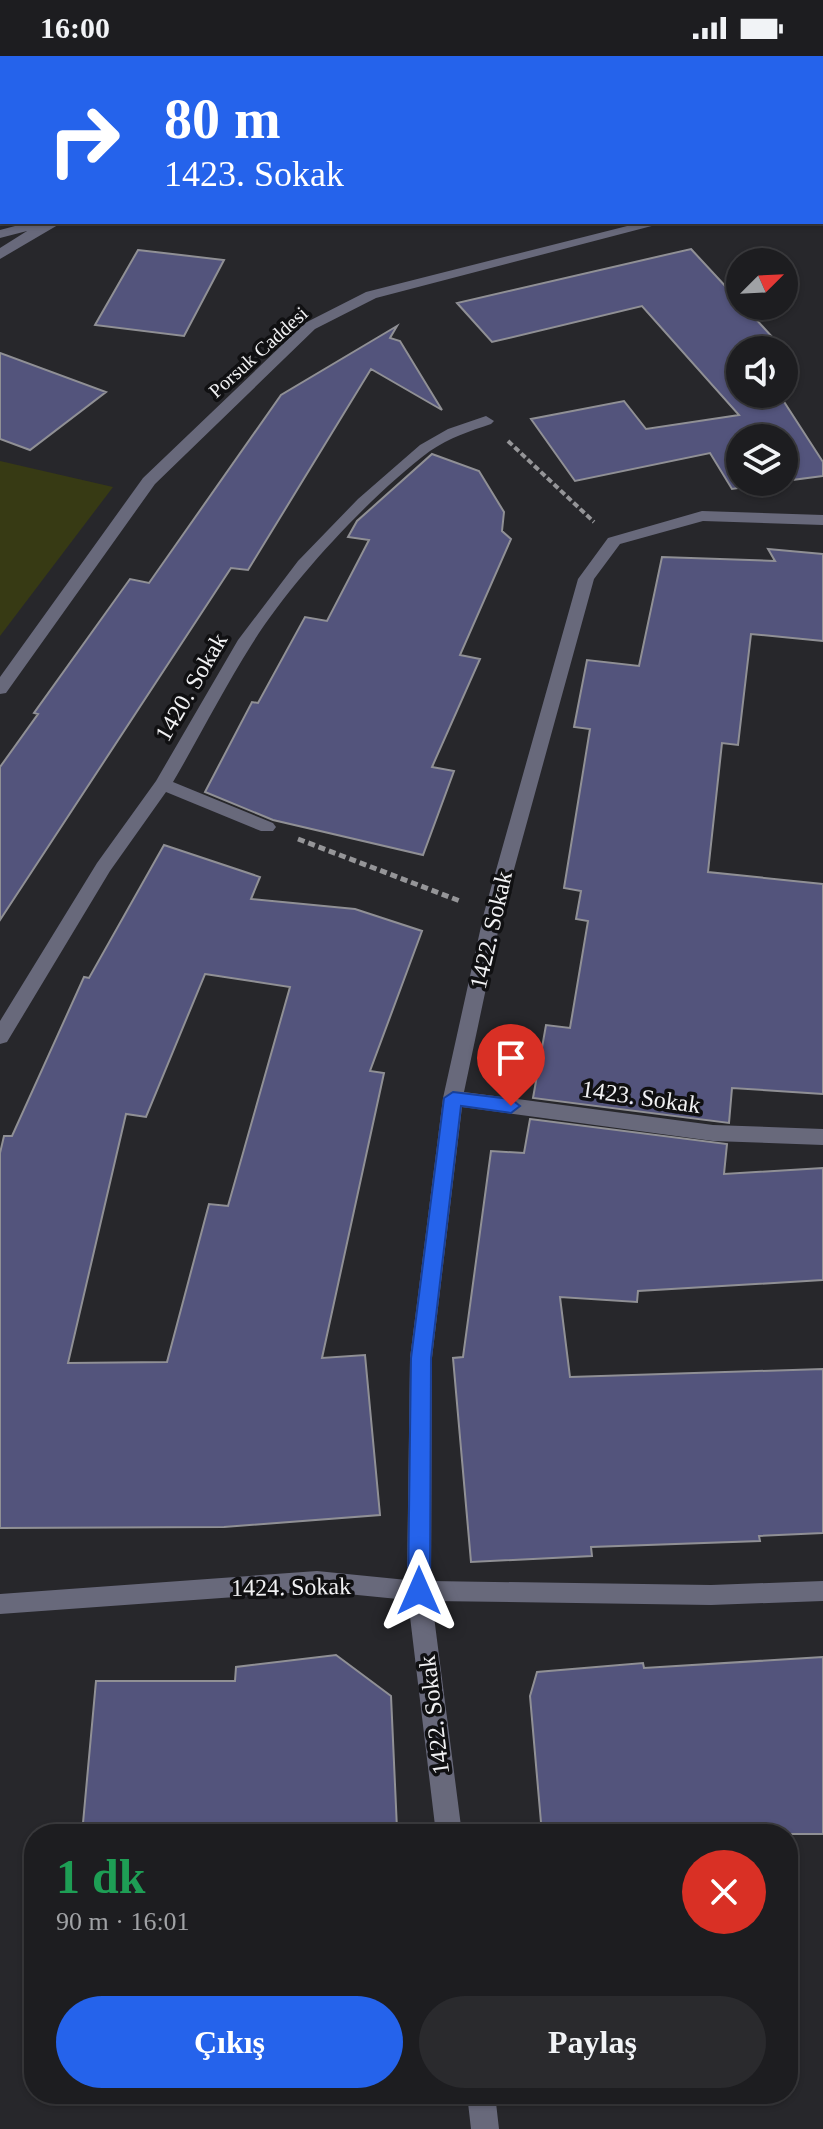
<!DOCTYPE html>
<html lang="tr">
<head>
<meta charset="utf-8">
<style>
  body { margin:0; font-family:"Times New Roman",serif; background:#2a2a2d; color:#f1f3f6; height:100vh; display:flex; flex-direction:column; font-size:30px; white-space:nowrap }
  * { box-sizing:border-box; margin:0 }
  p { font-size:26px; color:#a0a2a5 }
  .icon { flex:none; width:44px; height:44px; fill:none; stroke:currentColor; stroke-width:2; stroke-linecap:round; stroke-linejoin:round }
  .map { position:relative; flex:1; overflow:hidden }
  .sheet { position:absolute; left:24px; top:1768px; width:774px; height:280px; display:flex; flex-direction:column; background:#1d1d20; border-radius:32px; box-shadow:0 2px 6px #0004,0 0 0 2px #3b3b3e }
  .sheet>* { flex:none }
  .hud { position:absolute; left:0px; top:0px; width:824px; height:168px; box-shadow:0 2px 6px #0004,0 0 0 2px #3b3b3e; background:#2563eb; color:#fff; overflow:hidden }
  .needle { width:52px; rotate:66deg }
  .buttons { position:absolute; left:726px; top:192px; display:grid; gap:16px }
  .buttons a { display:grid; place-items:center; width:72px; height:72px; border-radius:50%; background:#1d1d20; box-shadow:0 2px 6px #0004,0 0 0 2px #3b3b3e; font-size:40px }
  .pin { position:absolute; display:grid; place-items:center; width:68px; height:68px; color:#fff; margin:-82px -34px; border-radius:50% 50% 50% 0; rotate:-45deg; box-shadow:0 0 8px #0007 }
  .pin .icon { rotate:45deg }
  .me { position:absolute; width:88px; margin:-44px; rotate:0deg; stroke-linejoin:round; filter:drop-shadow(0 0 6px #0008) }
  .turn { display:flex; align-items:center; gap:28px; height:168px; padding:0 32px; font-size:36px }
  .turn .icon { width:104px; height:104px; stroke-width:2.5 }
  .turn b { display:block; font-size:56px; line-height:68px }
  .round { display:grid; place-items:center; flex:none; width:84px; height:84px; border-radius:42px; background:#2a2a2d }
  .headline { display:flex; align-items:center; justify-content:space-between; height:136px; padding:0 32px }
  h1 { font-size:48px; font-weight:700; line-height:60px; color:#1e9e55 }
  .primary-button { display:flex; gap:16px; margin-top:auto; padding:16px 32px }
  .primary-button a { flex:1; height:92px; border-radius:48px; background:#2563eb; color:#fff; font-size:32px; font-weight:700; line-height:92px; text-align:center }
  .primary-button a+a { background:#2a2a2d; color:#f1f3f6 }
  .status { display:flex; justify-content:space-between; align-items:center; height:56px; padding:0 40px; background:#1d1d20; direction:ltr }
  .status svg { height:22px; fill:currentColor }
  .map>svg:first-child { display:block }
  .green { fill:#373a14 }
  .building { fill:#53547c; stroke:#909095; stroke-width:2; fill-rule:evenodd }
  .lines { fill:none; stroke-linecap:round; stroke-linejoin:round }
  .path-far1 { stroke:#959598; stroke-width:4; stroke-dasharray:6 3; stroke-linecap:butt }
  .path { stroke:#959598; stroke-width:5; stroke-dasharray:7 4; stroke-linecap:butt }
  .minor { fill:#68697b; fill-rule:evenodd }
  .route { fill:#2563eb; stroke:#184099; stroke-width:2 }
  .labels { text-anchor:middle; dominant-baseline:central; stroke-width:7; stroke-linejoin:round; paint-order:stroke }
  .far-street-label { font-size:20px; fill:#f1f1f3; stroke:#101012 }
  .street-label { font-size:24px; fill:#f1f1f3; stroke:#101012 }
</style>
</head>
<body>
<div class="status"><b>16:00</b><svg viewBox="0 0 49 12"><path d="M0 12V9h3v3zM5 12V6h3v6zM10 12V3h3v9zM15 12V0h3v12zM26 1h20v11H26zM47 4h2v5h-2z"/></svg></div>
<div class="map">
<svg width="823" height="2073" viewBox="0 0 823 2073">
  <rect width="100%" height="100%" fill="#27272b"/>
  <path class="green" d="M0,405L113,431L0,580Z"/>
  <path class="building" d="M691,193L740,246V250H744L784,294H740V338H779L823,406V420L784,425V382H740V426H780L732,433L710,397L575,425L531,363L624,345L646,373L739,359L642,250L492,286L457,247Z
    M138,194L224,204L184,280L95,269Z
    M397,270L390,282L400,285L442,354L371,313L248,514L231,512L0,864V711L38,658L34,657L130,523L149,527L281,339Z
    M0,297L106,336L30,394L0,383Z
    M432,398L479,415L504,456L502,475L511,483L460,599L480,603L432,711L454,715L423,799L273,764L205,736L252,646L258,647L305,561L327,565L369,484L348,481L357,465Z
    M768,493L823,498V585L751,578L738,689L722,687L708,816L823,828V1038L732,1032L729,1067L533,1042L546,969L570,972L588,865L576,863L581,835L564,832L590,673L574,671L587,604L639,610L662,501L775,505Z
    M164,789L260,821L251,843L355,853L422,875L370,1015L384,1017L322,1302L365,1299L380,1459L224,1471L0,1472V1097L4,1080H12L84,921L89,922ZM205,918L290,931L228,1150L209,1148L167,1306L68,1307L126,1058L146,1061Z
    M530,1063L727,1088L724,1118L823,1112V1224L638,1235L637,1246L560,1241L570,1321L823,1313V1477L759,1480L760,1485L591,1491L592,1500L471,1506L453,1302L463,1301L491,1095L524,1097Z
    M336,1599L391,1640L397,1773L365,1778H82L96,1625H235L236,1611Z
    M823,1601V1778H542L530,1640L537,1616L643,1607L644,1612Z"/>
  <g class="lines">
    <path class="path-far1" d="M508,385L594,466"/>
    <path class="path" d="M298,783L460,845"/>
    <path class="minor" d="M0,18H2V26H0Z
      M822,124H823V132H822Z
      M30,166H63L0,203V192L27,175L0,182V174Z
      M643,166H667L376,242L315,273L155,428L6,637L0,638V621L143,422L305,267L366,236Z
      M486,360L494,365L491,368C470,375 449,382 430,395C371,439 291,525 252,588C224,632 200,680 173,726L273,767L276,771L273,775H261L166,736L110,815L7,986L0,988V965L97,807L156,725L238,584L298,505L358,443L420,389L448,373Z
      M702,455L823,459V469L703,465L620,488L594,523L502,857L464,1036L713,1069L823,1073V1089L713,1085L462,1051L432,1302L431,1525L711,1529L823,1525V1545L711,1549L432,1545L462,1778H436L408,1544L317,1535L0,1558V1538L317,1515L407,1524L410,1302L443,1042L484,857L578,523L608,482Z
      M467,2038H495L499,2073H471Z"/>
  </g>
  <path class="route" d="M453,1036L511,1043L520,1050L511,1057L461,1050L431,1302L430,1535L427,1542L419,1545L412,1542L408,1535L411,1302L444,1042Z"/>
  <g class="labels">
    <g class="far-street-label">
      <text transform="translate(258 296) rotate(-42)">Porsuk Caddesi</text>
    </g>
    <g class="street-label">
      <text transform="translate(191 631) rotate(-60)">1420. Sokak</text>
      <text transform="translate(491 874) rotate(-77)">1422. Sokak</text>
      <text transform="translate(641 1041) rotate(8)">1423. Sokak</text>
      <text transform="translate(291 1531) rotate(-1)">1424. Sokak</text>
      <text transform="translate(434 1659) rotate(-97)">1422. Sokak</text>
    </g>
  </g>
</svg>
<div class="buttons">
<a><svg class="needle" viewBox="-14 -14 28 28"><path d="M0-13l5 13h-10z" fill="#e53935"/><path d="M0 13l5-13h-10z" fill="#a0a2a5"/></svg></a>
<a><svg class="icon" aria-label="sound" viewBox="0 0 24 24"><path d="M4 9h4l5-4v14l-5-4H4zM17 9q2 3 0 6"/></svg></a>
<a><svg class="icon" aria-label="layers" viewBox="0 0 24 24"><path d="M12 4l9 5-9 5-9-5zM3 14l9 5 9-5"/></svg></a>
</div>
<div class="pin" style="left:511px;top:1050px;background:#d93025"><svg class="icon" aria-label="arrive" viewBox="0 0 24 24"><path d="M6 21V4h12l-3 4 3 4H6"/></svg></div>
<svg class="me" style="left:419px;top:1535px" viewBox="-20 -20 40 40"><path d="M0-17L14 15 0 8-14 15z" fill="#2563eb" stroke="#fff" stroke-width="4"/></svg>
<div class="hud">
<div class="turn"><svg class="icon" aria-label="right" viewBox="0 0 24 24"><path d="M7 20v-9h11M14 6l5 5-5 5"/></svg><div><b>80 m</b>1423. Sokak</div></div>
</div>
<section class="sheet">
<div class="headline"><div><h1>1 dk</h1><p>90 m · 16:01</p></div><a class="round" style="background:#d93025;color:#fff"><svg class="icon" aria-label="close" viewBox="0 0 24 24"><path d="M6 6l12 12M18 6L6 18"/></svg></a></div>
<div class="primary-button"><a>Çıkış</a><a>Paylaş</a></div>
</section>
</div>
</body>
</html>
